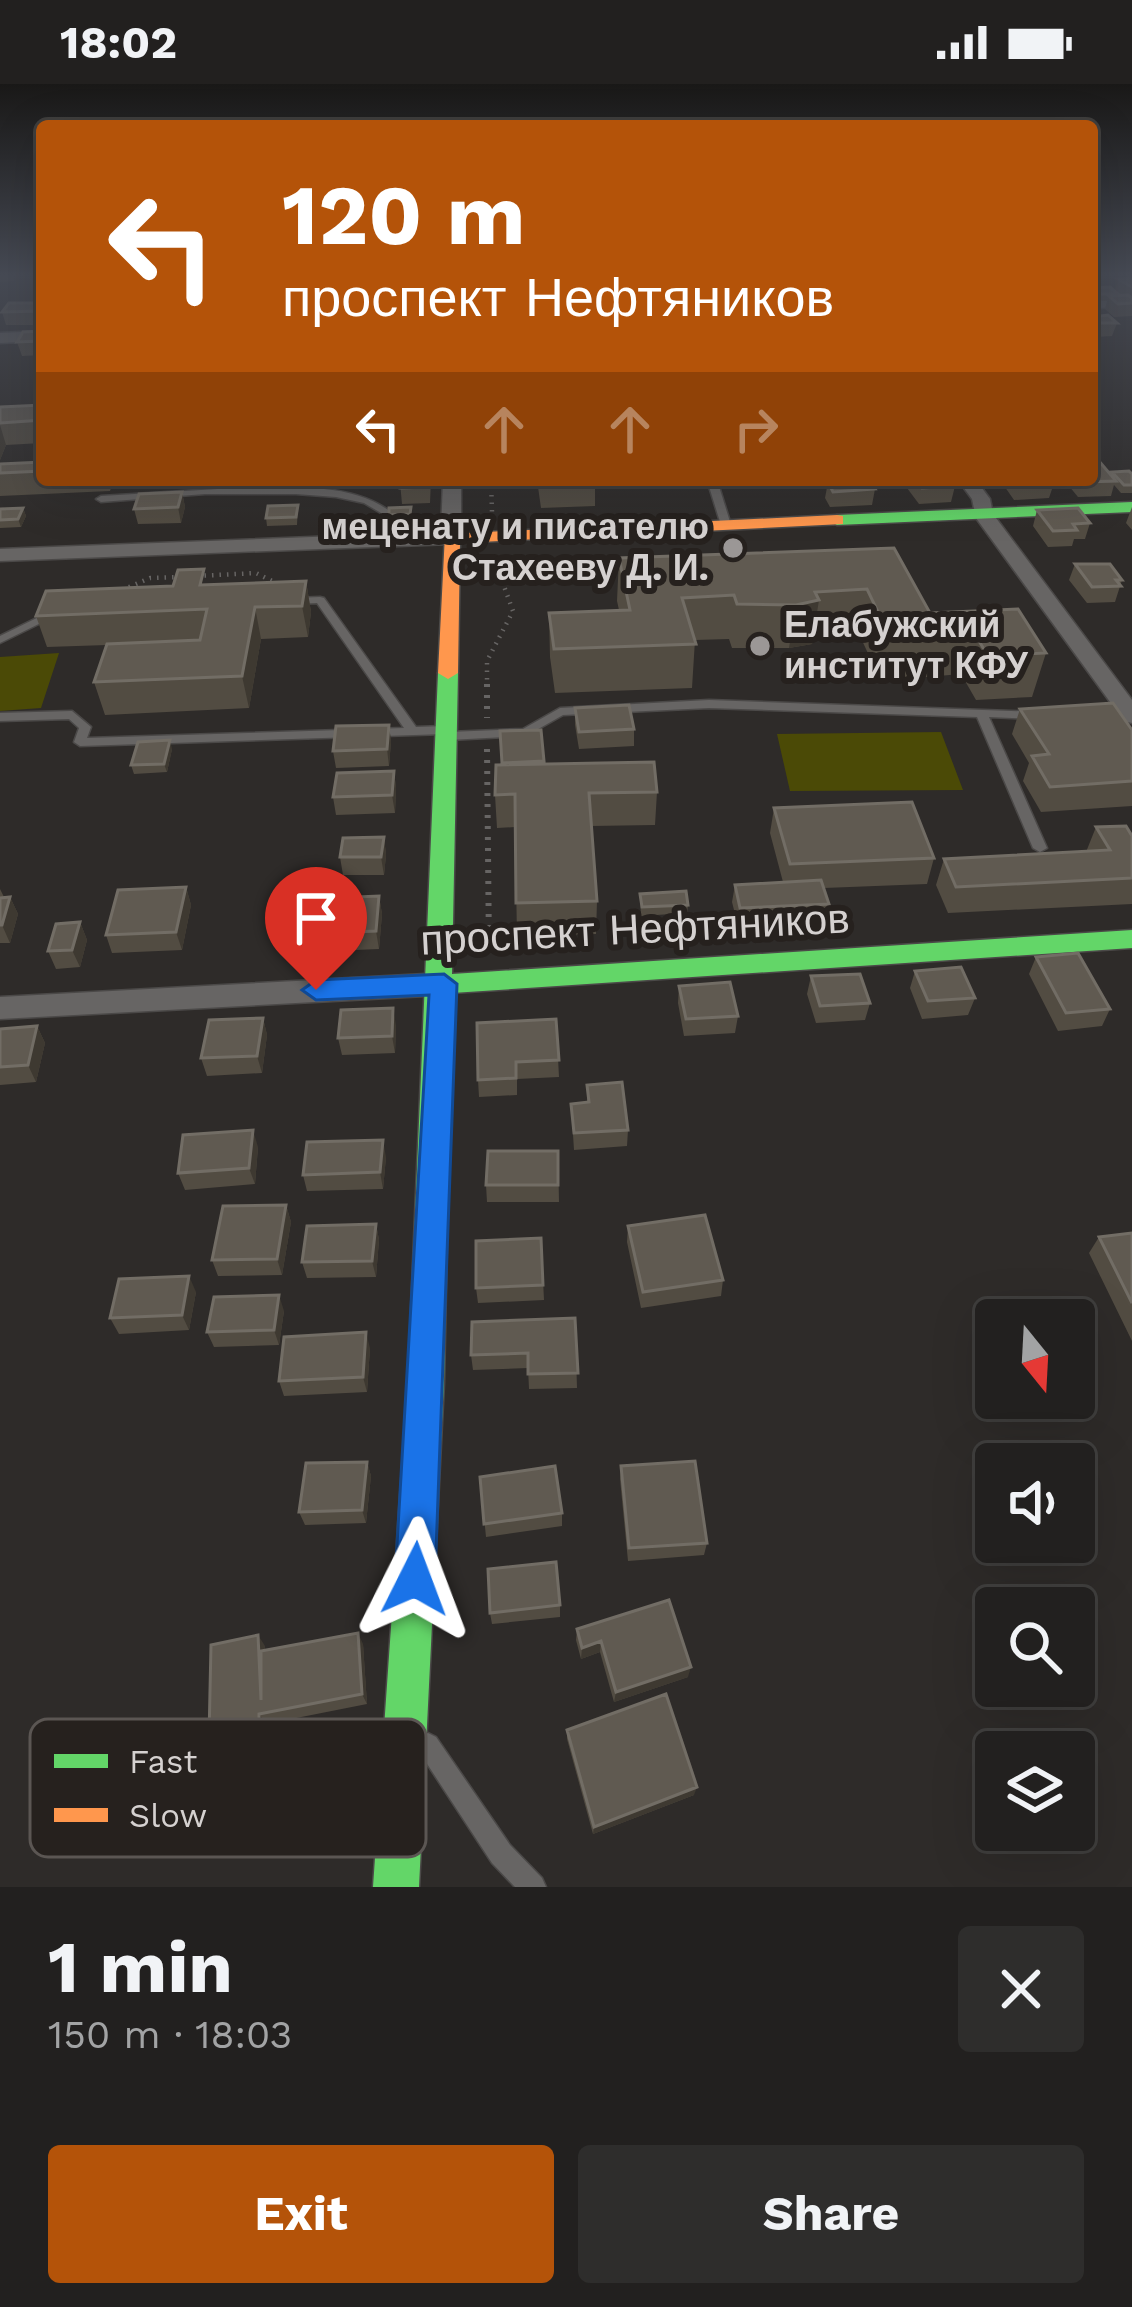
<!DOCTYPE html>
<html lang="en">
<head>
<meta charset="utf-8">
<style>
  body { margin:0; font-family:"Work Sans",sans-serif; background:#2e2d2c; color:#f1f3f6; height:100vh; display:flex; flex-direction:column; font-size:45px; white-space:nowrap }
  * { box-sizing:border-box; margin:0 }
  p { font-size:39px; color:#a2a3a4 }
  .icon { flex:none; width:66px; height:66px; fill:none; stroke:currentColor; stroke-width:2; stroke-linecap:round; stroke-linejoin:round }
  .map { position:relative; height:1803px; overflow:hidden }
  .panel { display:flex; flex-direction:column; background:#22201f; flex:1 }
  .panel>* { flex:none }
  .guide { position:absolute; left:36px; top:36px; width:1062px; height:366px; border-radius:12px; box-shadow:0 12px 48px #0002,0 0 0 3px #3f3e3d; background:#b45309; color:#fff; overflow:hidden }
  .needle { width:78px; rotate:162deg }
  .controls { position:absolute; left:975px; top:1215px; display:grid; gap:24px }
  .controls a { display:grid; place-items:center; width:120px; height:120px; border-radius:12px; background:#22201f; box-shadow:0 12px 48px #0002,0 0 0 3px #3f3e3d; font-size:60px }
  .pin { position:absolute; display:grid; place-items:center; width:102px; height:102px; color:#fff; margin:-123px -51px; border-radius:50% 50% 50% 0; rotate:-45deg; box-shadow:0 0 12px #0007 }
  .pin .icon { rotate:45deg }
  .me { position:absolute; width:132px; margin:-66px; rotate:3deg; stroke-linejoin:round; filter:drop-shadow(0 0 9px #0008) }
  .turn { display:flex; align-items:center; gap:42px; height:252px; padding:0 48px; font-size:54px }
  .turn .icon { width:156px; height:156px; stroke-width:2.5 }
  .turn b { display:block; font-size:84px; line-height:102px }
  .lanes { display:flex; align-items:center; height:114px; padding:0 48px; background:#0003; justify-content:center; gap:60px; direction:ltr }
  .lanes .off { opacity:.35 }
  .round { display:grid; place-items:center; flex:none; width:126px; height:126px; border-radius:12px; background:#2e2d2c }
  .summary { display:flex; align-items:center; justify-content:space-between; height:204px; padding:0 48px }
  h1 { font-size:72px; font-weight:700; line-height:90px }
  .button { display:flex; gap:24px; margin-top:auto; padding:24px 48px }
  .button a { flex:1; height:138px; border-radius:12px; background:#b45309; color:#fff; font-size:48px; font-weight:700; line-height:138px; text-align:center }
  .button a+a { background:#2e2d2c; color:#f1f3f6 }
  .status { display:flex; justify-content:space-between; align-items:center; height:84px; padding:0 60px; background:#22201f; direction:ltr }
  .status svg { height:33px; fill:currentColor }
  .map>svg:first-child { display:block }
  .green { fill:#4b4a06 }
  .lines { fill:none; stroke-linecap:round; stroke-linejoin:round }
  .lane-casing { stroke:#4b4948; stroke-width:3 }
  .street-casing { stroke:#4b4948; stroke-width:3 }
  .fast-casing { stroke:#4b4948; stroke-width:3 }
  .slow-casing { stroke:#4b4948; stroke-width:3 }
  .path-far1 { stroke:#676564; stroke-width:4.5; stroke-dasharray:1.5 6; stroke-linecap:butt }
  .path { stroke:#676564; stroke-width:6; stroke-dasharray:3 8; stroke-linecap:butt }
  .lane { fill:#676564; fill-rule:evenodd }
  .street { fill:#676564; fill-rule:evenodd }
  .fast { fill:#63d668; fill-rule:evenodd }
  .slow { fill:#ff974d; fill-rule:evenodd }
  .wall { fill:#524c42 }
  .shaded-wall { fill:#3e3931 }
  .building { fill:#605a51; stroke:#726d65; stroke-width:3 }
  .route { fill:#1a73e8; stroke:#114b97; stroke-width:3 }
  .poi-dot { fill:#9b9796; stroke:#26211e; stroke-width:4.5 }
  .labels { text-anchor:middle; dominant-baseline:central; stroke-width:12; stroke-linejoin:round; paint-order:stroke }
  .far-poi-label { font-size:36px; font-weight:bold; fill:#d5d1d0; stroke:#26211e; text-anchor:end }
  .street-label { font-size:42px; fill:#d5d1d0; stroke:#26211e }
  .key { fill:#26211e; stroke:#5b5653; stroke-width:3 }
  .key-label { font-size:33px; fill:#d5d1d0 }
</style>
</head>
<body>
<div class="status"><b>18:02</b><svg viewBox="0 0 49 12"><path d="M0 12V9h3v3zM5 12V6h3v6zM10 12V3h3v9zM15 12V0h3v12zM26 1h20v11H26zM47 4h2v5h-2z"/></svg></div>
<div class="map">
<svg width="1132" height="1803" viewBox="0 0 1132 1803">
  <rect width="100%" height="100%" fill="#2e2b29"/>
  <path class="green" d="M59,569L41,624L0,627V573Z
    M941,648L963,706L790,707L777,650Z"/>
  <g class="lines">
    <g class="lane-casing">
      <path id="lane" d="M707,396H717L731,441L729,443L721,441Z
        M251,403C297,404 353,399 391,428L389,456L384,459L379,456L381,429L364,419L336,413L296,410H205L101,418L96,415L101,412Z
        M320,513L324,514L416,643L445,642L449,643V648L523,645L560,624L709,616L1041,628V634L1037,635L989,633L1047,764L1040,768L1033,764L977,633L709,624L563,631L526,652L449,656L445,655V650L80,662L74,658L79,644L69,635L0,637V629L72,627L91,643L87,654L404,644L317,519L294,520L289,517L294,514Z
        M51,527L55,528V532L0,559V552Z
        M428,1649L436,1653L510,1761L542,1794L546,1803H515L492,1779L420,1669L416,1661L420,1653Z"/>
    </g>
    <g class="street-casing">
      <path id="street" d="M1132,215V223L1092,224V216Z
        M42,247V257L0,259V249Z
        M443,396H461V454L451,460L0,477V465L441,448Z
        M958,396H976L990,415L993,430L1132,616V639L1124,637L976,434L972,415Z
        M444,889L455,892L459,900L455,908L444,911L0,935V913Z"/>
    </g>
    <g class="fast-casing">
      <path id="fast" d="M1132,418V428L837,441L828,436L837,431Z
        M448,583L458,589L452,890L1132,846V864L452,909L444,1298L419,1803H373L408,1298L438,589Z"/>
    </g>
    <g class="slow-casing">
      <path id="slow" d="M837,431L843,432V440L460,459L458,589L448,595L438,589L445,450Z"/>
    </g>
    <path class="path-far1" d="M491,396L492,428
      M197,492L256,489L278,500
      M122,506L150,494L178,493
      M487,603V577L513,527L493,472"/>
    <path class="path" d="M487,600V634
      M487,665L489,868"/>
    <use href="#lane" class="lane"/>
    <use href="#street" class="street"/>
    <use href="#fast" class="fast"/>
    <use href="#slow" class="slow"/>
  </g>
  <path class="wall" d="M0,191H13L14,197L0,198Z
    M1132,194V232L1114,233L1105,225L1107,217H1092V204L1115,207L1118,195Z
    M42,219V241H6L2,228Z
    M1092,220L1098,225L1096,232L1117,239L1112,252L1095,253L1092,250Z
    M42,247V271L22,272L17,258Z
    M42,321V359L6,361L0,376V323Z
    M42,378V396H114L110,407L0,412V380Z
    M1112,388L1132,390V409H1121L1114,401L1111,412L1078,413L1064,396H1092L1111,391Z
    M241,396H291L241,398Z
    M391,396H431L430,419L402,420L400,398H392Z
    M537,396H595V422L541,424Z
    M835,396H869L875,405L872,421L830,423L825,414L828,398H834Z
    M909,396H950L955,402L951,418L919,420L907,404Z
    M1000,396H1052L1054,399L1049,414L1014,416Z
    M182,408L185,423L181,439L138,440L134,425Z
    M298,421L297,441L267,442L266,434Z
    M411,423V438L389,439V431Z
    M1132,423V446L1126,439Z
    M23,424L26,432L21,443L0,444V425Z
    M1037,426L1090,439L1085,455H1074L1072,462L1048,463L1033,442Z
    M894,464L930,529L1046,569L1032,613L976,616L961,590L881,597L858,548L814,551L812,560L789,564H732L729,555L695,556L692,604L555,609L550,573L549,529L619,526L617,517L619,474Z
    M1075,480L1122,496L1115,518L1087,519L1069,496Z
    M306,497L311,528L308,553L261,555L249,624L105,631L94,598L107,561L47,563L36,532L208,500Z
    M575,624L634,645V662L579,665L575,641Z
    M1020,625L1132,646V722L1041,728L1023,697L1029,679L1012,650Z
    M389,641L391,658L389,682L336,684L333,667Z
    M541,646L544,680L657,708L655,741L591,742L597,817L596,850L517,852L515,743L497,744L495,711L502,681Z
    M172,665L167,688L134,690L131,681Z
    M394,687L396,704L395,729L336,731L333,713Z
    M774,724L934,774L927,800L824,804L829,820L825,837L738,842L732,818L735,801L783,798L770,749Z
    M1096,743L1132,752V820L948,829L936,801L944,775L1086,768Z
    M384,753L386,771L384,791H343L340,773Z
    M186,803L191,821L182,866L112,869L106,851Z
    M0,805L4,813H10L18,830L10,859H0Z
    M640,810L688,821L687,829L641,832Z
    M379,812L382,830L379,865L331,867L328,849Z
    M80,838L87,856L80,883L56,885L48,867Z
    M1036,873L1110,925L1102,942L1058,947L1029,890Z
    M915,887L975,914L968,931L922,935L910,904Z
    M811,892L870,919L865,936L816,939L807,910Z
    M679,902L738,932L735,949L684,952L678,919Z
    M263,934L267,951L262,989L207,992L201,974Z
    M556,935L559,993L517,995V1011L479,1013L478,996Z
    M396,941L395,969L342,971L338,954Z
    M37,942L45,959L36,998L0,1001V945Z
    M587,1001L628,1046L627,1062L574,1066L571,1020L587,1019Z
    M258,1063L255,1100L185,1106L178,1089Z
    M558,1067L559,1118H487L486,1101Z
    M386,1073L383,1105L307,1107L303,1091Z
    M286,1121L291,1138L282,1191L218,1192L212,1176Z
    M376,1140L379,1156L376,1193L307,1194L302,1178Z
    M628,1142L723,1196L721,1212L641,1224L627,1158Z
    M1132,1149V1257L1089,1169L1099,1153Z
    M541,1154L544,1216L478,1219L476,1204Z
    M196,1208L189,1246L119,1250L110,1234Z
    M284,1227L279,1261L214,1263L207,1248Z
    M575,1234L577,1304L529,1305L528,1284L473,1286L471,1271Z
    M370,1264L367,1308L284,1312L279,1297Z
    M367,1378L371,1392L366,1439L305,1441L299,1428Z
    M621,1382L707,1459L704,1471L628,1477L620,1395Z
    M480,1393L562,1429V1442L486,1453Z
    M560,1521V1533L492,1540L490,1529Z
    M577,1545L688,1593L614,1618L600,1568L581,1575L576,1556Z
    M258,1551L265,1566L363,1560L367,1620L266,1640V1653L218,1664L209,1654Z
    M567,1646L694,1711L593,1750L567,1655Z"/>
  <path class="shaded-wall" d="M0,341L6,361L0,376Z
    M182,408L185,423L181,439L178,423Z
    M23,424L26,432L21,443L18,435Z
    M306,497L311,528L308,553L302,522Z
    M819,516L812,560L789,564L796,521Z
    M255,523L261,555L249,624L242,592Z
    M389,641L391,658L389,682L387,665Z
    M170,656L172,665L167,688L164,680Z
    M394,687L396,704L395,729L392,711Z
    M384,753L386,771L384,791L381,773Z
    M186,803L191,821L182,866L176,848Z
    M379,812L382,830L379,865L376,847Z
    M10,813L18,830L10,859L2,841Z
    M80,838L87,856L80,883L72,866Z
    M393,924L396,941L395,969L392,952Z
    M263,934L267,951L262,989L257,972Z
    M37,942L45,959L36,998L28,981Z
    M253,1046L258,1063L255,1100L249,1084Z
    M383,1056L386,1073L383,1105L380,1088Z
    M286,1121L291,1138L282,1191L277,1175Z
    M376,1140L379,1156L376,1193L372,1177Z
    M189,1192L196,1208L189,1246L182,1231Z
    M279,1211L284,1227L279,1261L274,1246Z
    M366,1248L370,1264L367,1308L363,1293Z
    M367,1378L371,1392L366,1439L362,1426Z
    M358,1549L363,1560L367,1620L362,1610Z
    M258,1551L265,1562L268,1625L261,1616Z
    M601,1557L600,1568L581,1575L582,1564Z
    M691,1583L688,1593L614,1618L616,1608Z
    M259,1630L266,1640V1653L259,1644Z
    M697,1703L694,1711L593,1750L594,1743Z"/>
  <path class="building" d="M1132,194V203L1118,195Z
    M1110,203L1118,210H1092V204Z
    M1128,211L1132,214V219L1118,220L1109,212Z
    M9,219H42V227L2,228Z
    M1108,231L1117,239H1099L1092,233Z
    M42,247V257L17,258L23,248Z
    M42,321V336L0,339V323Z
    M1092,377H1099L1116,397L1083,398L1082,396H1092Z
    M42,378V387L0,389V380Z
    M1129,387L1132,390V401H1124L1112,388Z
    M400,396H429V403L400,404Z
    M837,396H869L875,405L833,408L828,398H839Z
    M916,396H950L955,402L922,404Z
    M1015,396H1052L1054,399L1018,400Z
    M182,408L178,423L134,425L139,410Z
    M298,421L296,433L266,434L268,422Z
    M411,423L410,430L389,431V424Z
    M23,424L18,435L0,436V425Z
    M1078,424L1090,439L1073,440L1077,446L1053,447L1037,426Z
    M894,464L930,529L1018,525L1046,569L988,572L973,547L890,553L867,505L815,508L819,516L796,521L737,520L734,511L682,514L696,560L554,565L549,529L630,526L619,474Z
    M1075,480H1110L1122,496H1116L1121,502L1092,503Z
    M204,485L200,501L306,497L302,522L255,523L242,592L94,598L107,560L200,556L207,525L36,532L46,507L173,502L178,486Z
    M1113,619L1132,646V697L1050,703L1032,672L1049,670L1020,625Z
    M629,621L634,645L579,648L575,624Z
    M389,641L387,665L333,667L336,642Z
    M541,646L544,677L502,679L500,647Z
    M170,656L164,680L131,681L138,658Z
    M654,678L657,708L589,709L597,817L516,819L515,710L495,711L496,681Z
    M394,687L392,711L333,713L337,689Z
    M912,718L934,774L790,780L774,724Z
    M1126,742L1132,752V794L956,803L944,775L1110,766L1096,743Z
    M384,753L381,773H340L343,754Z
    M821,796L829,820L740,824L735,801Z
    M186,803L176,848L106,851L118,806Z
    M686,807L688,821L642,823L640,810Z
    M379,812L376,847L328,849L332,814Z
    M10,813L2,841H0V814Z
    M80,838L72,866L48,867L56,840Z
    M1078,869L1110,925L1066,929L1036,873Z
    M961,883L975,914L928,917L915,887Z
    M860,890L870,919L820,922L811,892Z
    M730,898L738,932L686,935L679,902Z
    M393,924L392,952L338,954L341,926Z
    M263,934L257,972L201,974L209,936Z
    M556,935L559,976L516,978V994L478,996L477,939Z
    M37,942L28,981L0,983V945Z
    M622,998L628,1046L574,1049L571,1020L589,1018L587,1001Z
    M253,1046L249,1084L178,1089L183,1051Z
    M383,1056L380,1088L303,1091L307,1058Z
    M488,1067H558V1101H486Z
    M286,1121L277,1175L212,1176L223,1122Z
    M705,1131L723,1196L643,1208L628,1142Z
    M376,1140L372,1177L302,1178L307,1142Z
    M1132,1149V1219L1099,1153Z
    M541,1154L543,1201L476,1204V1157Z
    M189,1192L182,1231L110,1234L119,1195Z
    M279,1211L274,1246L207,1248L214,1213Z
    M575,1234L578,1289L528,1290V1269L471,1271L472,1238Z
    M366,1248L363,1293L279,1297L284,1253Z
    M695,1377L707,1459L629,1464L621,1382Z
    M367,1378L362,1426L299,1428L306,1379Z
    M555,1382L562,1429L484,1440L480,1393Z
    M556,1478L560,1521L490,1529L488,1485Z
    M669,1516L691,1583L616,1608L601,1557L582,1564L577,1545Z
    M358,1549L362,1610L259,1630V1644L209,1654L211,1561L258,1551L261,1616V1567Z
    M666,1610L697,1703L594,1743L567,1646Z"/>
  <linearGradient id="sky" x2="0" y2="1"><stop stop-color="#191817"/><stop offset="0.43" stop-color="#464a54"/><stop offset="1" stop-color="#464a54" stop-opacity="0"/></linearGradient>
  <rect width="1132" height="444" fill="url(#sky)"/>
  <path class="route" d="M444,890L457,900L435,1495L429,1509L415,1515L401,1509L395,1495L429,911L316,916L302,906L316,896Z"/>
  <g class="poi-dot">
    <circle cx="733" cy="464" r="12"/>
    <circle cx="760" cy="562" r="12"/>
  </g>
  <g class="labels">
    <g class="far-poi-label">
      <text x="709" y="443">меценату и писателю<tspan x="709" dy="41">Стахееву Д. И.</tspan></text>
      <text x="784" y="541" text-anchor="start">Елабужский<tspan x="784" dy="41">институт КФУ</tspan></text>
    </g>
    <g class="street-label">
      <text transform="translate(635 845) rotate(-3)">проспект Нефтяников</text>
    </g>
  </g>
  <rect x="30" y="1635" width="396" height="138" rx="18" class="key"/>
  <rect x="54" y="1670" width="54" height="14" fill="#63d668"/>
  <rect x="54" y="1724" width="54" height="14" fill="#ff974d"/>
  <g class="key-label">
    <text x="129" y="1689">Fast</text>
    <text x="129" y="1743">Slow</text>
  </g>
</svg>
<div class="controls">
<a><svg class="needle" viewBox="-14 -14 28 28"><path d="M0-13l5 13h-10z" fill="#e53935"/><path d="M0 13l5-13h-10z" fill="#a2a3a4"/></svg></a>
<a><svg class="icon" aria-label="sound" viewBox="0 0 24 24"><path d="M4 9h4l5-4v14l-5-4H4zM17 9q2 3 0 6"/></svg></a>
<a><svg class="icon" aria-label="search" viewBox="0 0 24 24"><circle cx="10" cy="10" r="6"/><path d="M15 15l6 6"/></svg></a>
<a><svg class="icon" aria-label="layers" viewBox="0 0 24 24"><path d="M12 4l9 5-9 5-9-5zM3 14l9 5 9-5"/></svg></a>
</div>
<div class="pin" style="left:316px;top:906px;background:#d93025"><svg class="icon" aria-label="arrive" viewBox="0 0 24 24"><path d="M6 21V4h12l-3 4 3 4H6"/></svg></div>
<svg class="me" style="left:415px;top:1495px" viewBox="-20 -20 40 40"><path d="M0-17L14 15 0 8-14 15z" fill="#1a73e8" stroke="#fff" stroke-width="4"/></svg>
<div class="guide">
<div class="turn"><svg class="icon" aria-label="left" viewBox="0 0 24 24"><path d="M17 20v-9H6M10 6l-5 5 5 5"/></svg><div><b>120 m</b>проспект Нефтяников</div></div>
<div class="lanes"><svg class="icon" aria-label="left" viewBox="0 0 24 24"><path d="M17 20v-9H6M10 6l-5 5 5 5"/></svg><svg class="icon off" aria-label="ahead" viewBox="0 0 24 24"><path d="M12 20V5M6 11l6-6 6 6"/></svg><svg class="icon off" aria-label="ahead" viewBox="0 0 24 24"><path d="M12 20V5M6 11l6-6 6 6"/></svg><svg class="icon off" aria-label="right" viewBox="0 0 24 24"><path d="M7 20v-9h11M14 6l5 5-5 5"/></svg></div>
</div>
</div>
<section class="panel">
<div class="summary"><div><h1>1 min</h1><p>150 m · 18:03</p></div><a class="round"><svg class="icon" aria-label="close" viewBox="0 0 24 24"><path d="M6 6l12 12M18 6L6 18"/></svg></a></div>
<div class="button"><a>Exit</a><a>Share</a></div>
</section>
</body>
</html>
